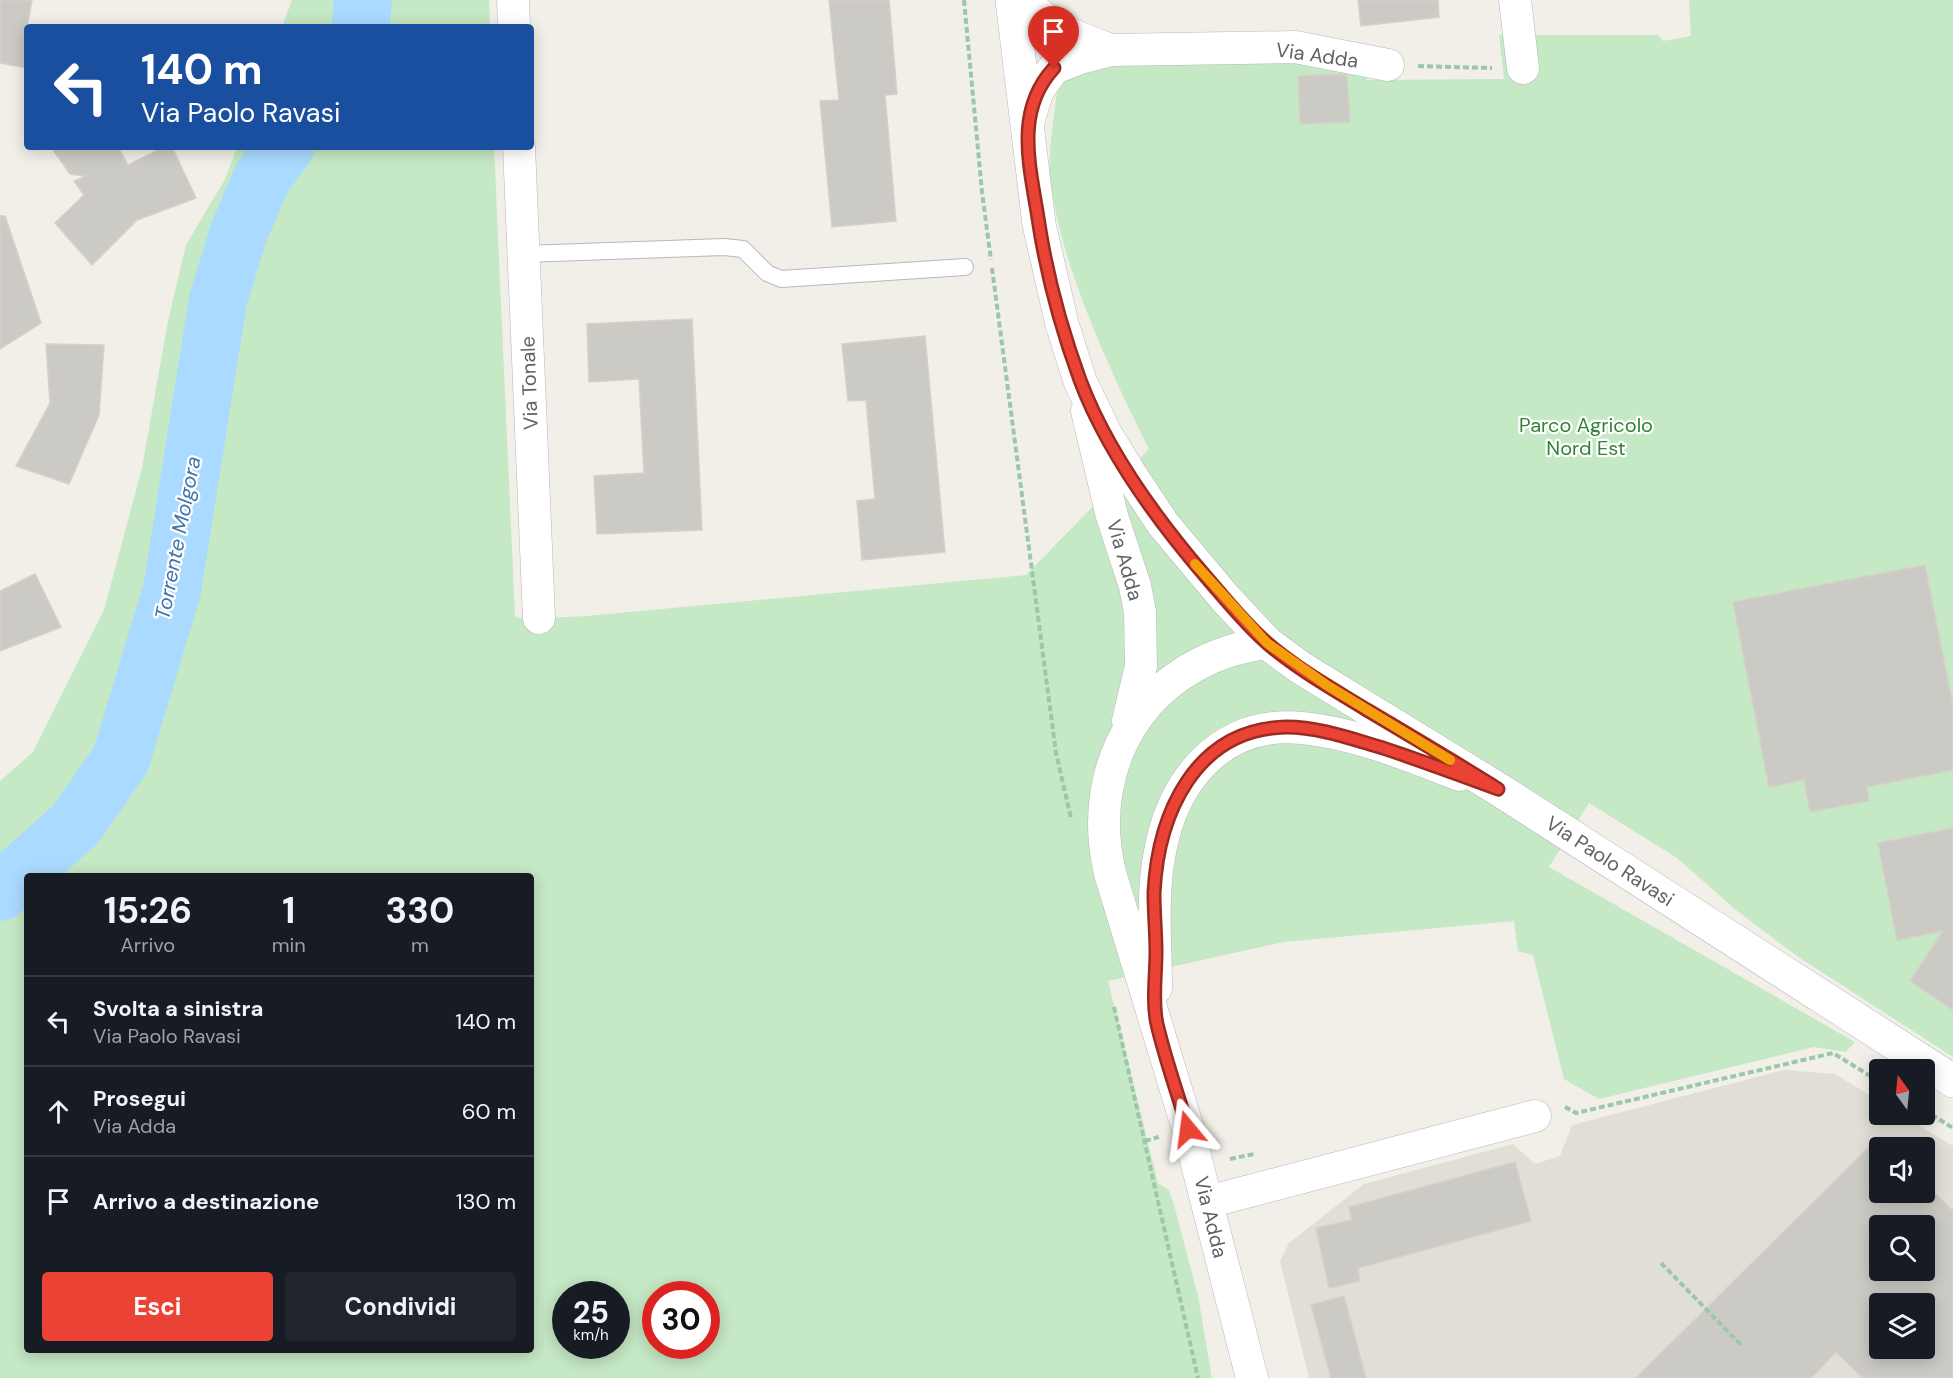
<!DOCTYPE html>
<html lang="it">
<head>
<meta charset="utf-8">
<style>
  body { margin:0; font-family:"DM Sans",sans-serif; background:#20242c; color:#f1f3f6; height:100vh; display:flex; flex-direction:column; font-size:22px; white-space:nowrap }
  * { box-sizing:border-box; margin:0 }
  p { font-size:20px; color:#9ea1a6 }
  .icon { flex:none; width:33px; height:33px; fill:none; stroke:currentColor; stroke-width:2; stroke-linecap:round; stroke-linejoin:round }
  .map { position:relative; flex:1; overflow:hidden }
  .panel { position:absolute; left:24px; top:873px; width:510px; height:480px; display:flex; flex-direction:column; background:#171b24; border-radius:6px; box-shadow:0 3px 15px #0003 }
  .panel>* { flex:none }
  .top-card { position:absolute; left:24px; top:24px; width:510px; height:126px; border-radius:6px; box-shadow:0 3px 15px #0003; background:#1a4fa0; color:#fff; overflow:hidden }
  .needle { width:39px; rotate:345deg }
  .controls { position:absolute; left:1869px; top:1059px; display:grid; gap:12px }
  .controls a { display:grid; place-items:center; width:66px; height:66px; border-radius:6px; background:#171b24; box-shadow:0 3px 15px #0003; font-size:30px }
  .speed { position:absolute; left:552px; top:1281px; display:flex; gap:12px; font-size:30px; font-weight:700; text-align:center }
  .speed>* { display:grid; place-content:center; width:78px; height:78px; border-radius:50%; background:#171b24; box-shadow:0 3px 15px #0003; line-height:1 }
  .speed small { font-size:15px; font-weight:400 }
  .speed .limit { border:9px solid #d22; background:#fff; color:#111 }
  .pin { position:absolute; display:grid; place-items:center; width:51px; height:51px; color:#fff; margin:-62px -26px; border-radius:50% 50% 50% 0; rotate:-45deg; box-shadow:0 0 6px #0007 }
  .pin .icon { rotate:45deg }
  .me { position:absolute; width:66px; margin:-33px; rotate:344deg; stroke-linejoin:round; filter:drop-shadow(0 0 4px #0008) }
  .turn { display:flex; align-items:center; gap:21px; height:126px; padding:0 18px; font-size:27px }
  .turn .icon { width:78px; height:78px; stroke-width:2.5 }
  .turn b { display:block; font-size:42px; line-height:51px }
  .eta { display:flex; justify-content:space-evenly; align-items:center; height:102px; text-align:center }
  .eta b { font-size:36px; font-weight:700; line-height:42px }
  .primary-button { display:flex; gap:12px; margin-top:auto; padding:12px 18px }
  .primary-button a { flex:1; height:69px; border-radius:6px; background:#ea4335; color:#fff; font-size:24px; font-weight:700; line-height:69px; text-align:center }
  .primary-button a+a { background:#20242c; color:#f1f3f6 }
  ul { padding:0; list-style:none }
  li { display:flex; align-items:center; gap:18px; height:90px; padding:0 18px; border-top:2px solid #363941 }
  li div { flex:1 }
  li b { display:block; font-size:22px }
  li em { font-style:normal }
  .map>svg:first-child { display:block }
  .education { fill:#e1ded6; fill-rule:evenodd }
  .green { fill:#c5e8c5; fill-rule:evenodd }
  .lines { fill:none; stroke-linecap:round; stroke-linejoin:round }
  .river { stroke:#aadaff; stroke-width:58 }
  .building { fill:#cccac5; stroke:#d6d1c6; stroke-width:1.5; fill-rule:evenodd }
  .service-casing { stroke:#b5b8bc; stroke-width:18 }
  .minor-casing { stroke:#b5b8bc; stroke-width:33 }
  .tertiary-casing { stroke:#b5b8bc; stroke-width:34 }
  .path { stroke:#9cc7a9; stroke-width:4; stroke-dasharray:6 3; stroke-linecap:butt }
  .service { stroke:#fff; stroke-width:16 }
  .minor { stroke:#fff; stroke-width:32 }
  .tertiary { stroke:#fff; stroke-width:33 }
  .route-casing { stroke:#982c22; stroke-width:15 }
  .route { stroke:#ea4335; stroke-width:10 }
  .slow { stroke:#f59e0b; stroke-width:10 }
  .labels { text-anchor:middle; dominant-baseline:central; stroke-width:4.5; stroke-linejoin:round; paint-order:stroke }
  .street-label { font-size:20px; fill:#5f6368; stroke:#fff }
  .park-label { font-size:20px; fill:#348238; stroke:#fff }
  .water-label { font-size:21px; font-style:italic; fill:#4174aa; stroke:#fff }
</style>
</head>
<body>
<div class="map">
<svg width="1953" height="1378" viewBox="0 0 1953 1378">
  <rect width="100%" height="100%" fill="#f1efe8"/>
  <path class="education" d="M1784,1070L1835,1074L1879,1101L1880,1114L1901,1115L1953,1146V1378H1309L1280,1261L1289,1243L1364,1184L1513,1144L1535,1164L1560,1156L1572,1125ZM1880,1148H1924V1192H1880ZM1880,1226H1924V1270H1880ZM1880,1304H1924V1348H1880Z"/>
  <path class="green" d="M292,0H489L490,27H282Z
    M1689,0H1953V1057L1797,956L1736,910L1677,858L1589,803L1549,867L1855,1042L1846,1052L1814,1047L1599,1099L1564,1079L1533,955L1518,951L1514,921L1283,942L1108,981L1158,1183L1169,1190L1174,1205L1198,1296L1212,1378H0V781L33,752L104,610L142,468L168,321L186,245L225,179L237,147H494L515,617L526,619L587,616L1026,575L1149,449C1111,373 1062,268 1051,184C1048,162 1051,137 1054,115C1057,94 1057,81 1069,64L1282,54L1301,64L1365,68L1367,80L1504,79L1499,35H1658L1663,41L1691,36ZM27,876H531V1350H27ZM566,1294H616V1346H566ZM656,1294H706V1346H656Z"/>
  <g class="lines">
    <path class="river" d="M361,27L363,0
      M0,892L76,824L121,759L172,590L218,300L239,232L262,178L285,147"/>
  </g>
  <path class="building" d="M0,0H32L27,27V68L0,63Z
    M829,0H889L897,94L885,95L896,221L832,227L820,101L839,100Z
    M1358,0H1438L1439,17L1361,26Z
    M1341,74L1347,75L1350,122L1300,124L1298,76Z
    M51,147H118L128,165L164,147H172L196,198L137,220L92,265L55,223L84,195L74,181L86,176L70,174Z
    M0,216H5L41,323L0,349Z
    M692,319L702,530L597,534L594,476L644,473L639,379L589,382L587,324Z
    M925,336L945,552L862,560L857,501L875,499L866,400L848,401L842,344Z
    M46,344L104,345L99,415L69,484L16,466L50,403Z
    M1925,565L1953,706V770L1867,787L1869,801L1810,812L1804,780L1769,787L1733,602Z
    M35,574L61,627L0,651V591Z
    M1953,828V1010L1910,981L1943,931L1897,940L1878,843Z
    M1879,1137L1889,1148H1880V1192H1924V1182L1953,1211V1378H1863L1836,1352L1811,1378H1636ZM1880,1226H1924V1270H1880ZM1880,1304H1924V1348H1880Z
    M1515,1162L1531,1221L1358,1268L1360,1281L1329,1288L1316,1228L1352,1220L1349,1207Z
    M1344,1296L1366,1378H1331L1311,1305Z"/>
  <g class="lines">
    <g class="service-casing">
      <path id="service" d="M524,254L724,247L743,249L767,273L781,279L965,267"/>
    </g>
    <g class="minor-casing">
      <path id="minor" d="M513,0L514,27
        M1023,0C1053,29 1073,36 1111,50
        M1515,0L1523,68
        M1027,126L1038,90L1054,68L1080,58L1111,50L1295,47L1388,65
        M519,147L539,618
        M1087,411L1112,516L1135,586L1140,612L1141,666L1128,721
        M1156,988C1156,943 1151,896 1160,852C1173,779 1222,720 1302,728C1356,733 1410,756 1460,775
        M1208,1202L1535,1116
        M1252,1378L1188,1129L1110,873C1083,759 1150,658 1267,643"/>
    </g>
    <g class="tertiary-casing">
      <path id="tertiary" d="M1012,0L1039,224L1062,324L1080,381L1105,433L1130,474L1163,524L1225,598L1267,643L1301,668L1498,789L1953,1081"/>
    </g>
    <path class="path" d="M964,0L982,192L991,260
      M1418,66L1492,68
      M992,268L1056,753L1071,818
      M1114,1007L1198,1378
      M1565,1107L1576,1113L1833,1053L1880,1082
      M1924,1110L1953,1128
      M1145,1141L1159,1137
      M1230,1159L1254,1154
      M1661,1263L1742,1346"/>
    <use href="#service" class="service"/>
    <use href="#minor" class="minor"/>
    <use href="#tertiary" class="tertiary"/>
  </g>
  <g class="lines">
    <g class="route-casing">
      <path id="route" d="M1054,68C1014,111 1030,166 1038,218C1046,272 1061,328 1080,380C1107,452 1157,520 1207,578C1226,600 1245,624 1267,643C1297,669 1333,689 1367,710C1411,736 1455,762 1498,789C1460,775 1422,761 1383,748C1352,739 1319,727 1286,727C1195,729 1158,814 1154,893C1154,913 1156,933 1156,952C1156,975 1152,1002 1157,1024C1165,1059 1178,1094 1188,1129"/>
    </g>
    <use href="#route" class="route"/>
    <path class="slow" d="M1195,564L1267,643L1328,686L1450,760"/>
  </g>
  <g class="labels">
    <g class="street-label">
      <text transform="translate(1317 55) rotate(8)">Via Adda</text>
      <text transform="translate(529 383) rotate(-92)">Via Tonale</text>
      <text transform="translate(1125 560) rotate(74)">Via Adda</text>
      <text transform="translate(1610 861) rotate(33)">Via Paolo Ravasi</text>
      <text transform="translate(1211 1217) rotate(76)">Via Adda</text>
    </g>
    <g class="park-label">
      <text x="1586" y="425">Parco Agricolo<tspan x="1586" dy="23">Nord Est</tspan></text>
    </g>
    <g class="water-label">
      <text transform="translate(178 538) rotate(-79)">Torrente Molgora</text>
    </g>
  </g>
</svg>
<div class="controls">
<a><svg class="needle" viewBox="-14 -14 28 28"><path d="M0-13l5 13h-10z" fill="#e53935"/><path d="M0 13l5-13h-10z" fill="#9ea1a6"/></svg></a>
<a><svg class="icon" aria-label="sound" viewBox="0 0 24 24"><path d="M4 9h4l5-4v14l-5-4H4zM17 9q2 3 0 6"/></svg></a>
<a><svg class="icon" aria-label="search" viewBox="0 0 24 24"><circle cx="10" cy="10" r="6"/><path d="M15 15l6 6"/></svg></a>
<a><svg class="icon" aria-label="layers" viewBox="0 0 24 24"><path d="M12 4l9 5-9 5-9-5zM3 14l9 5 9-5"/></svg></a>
</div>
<div class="speed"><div>25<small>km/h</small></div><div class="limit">30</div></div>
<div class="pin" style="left:1054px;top:68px;background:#d93025"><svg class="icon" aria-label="arrive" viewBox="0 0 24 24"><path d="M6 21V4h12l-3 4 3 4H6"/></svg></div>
<svg class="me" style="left:1188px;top:1129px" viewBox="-20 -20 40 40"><path d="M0-17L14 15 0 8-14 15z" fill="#ea4335" stroke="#fff" stroke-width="4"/></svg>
<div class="top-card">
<div class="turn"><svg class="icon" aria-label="left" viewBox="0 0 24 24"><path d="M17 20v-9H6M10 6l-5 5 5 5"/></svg><div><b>140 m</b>Via Paolo Ravasi</div></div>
</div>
<section class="panel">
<div class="eta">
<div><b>15:26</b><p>Arrivo</p></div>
<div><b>1</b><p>min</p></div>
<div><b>330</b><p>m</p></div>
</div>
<ul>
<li><svg class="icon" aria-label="left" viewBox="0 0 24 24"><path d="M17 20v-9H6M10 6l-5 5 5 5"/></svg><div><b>Svolta a sinistra</b><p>Via Paolo Ravasi</p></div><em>140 m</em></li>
<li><svg class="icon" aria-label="ahead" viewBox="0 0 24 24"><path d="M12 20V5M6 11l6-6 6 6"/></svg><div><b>Prosegui</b><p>Via Adda</p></div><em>60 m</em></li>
<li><svg class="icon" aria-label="arrive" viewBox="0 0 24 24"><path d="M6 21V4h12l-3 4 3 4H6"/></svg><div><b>Arrivo a destinazione</b></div><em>130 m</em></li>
</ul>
<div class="primary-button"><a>Esci</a><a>Condividi</a></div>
</section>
</div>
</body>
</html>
